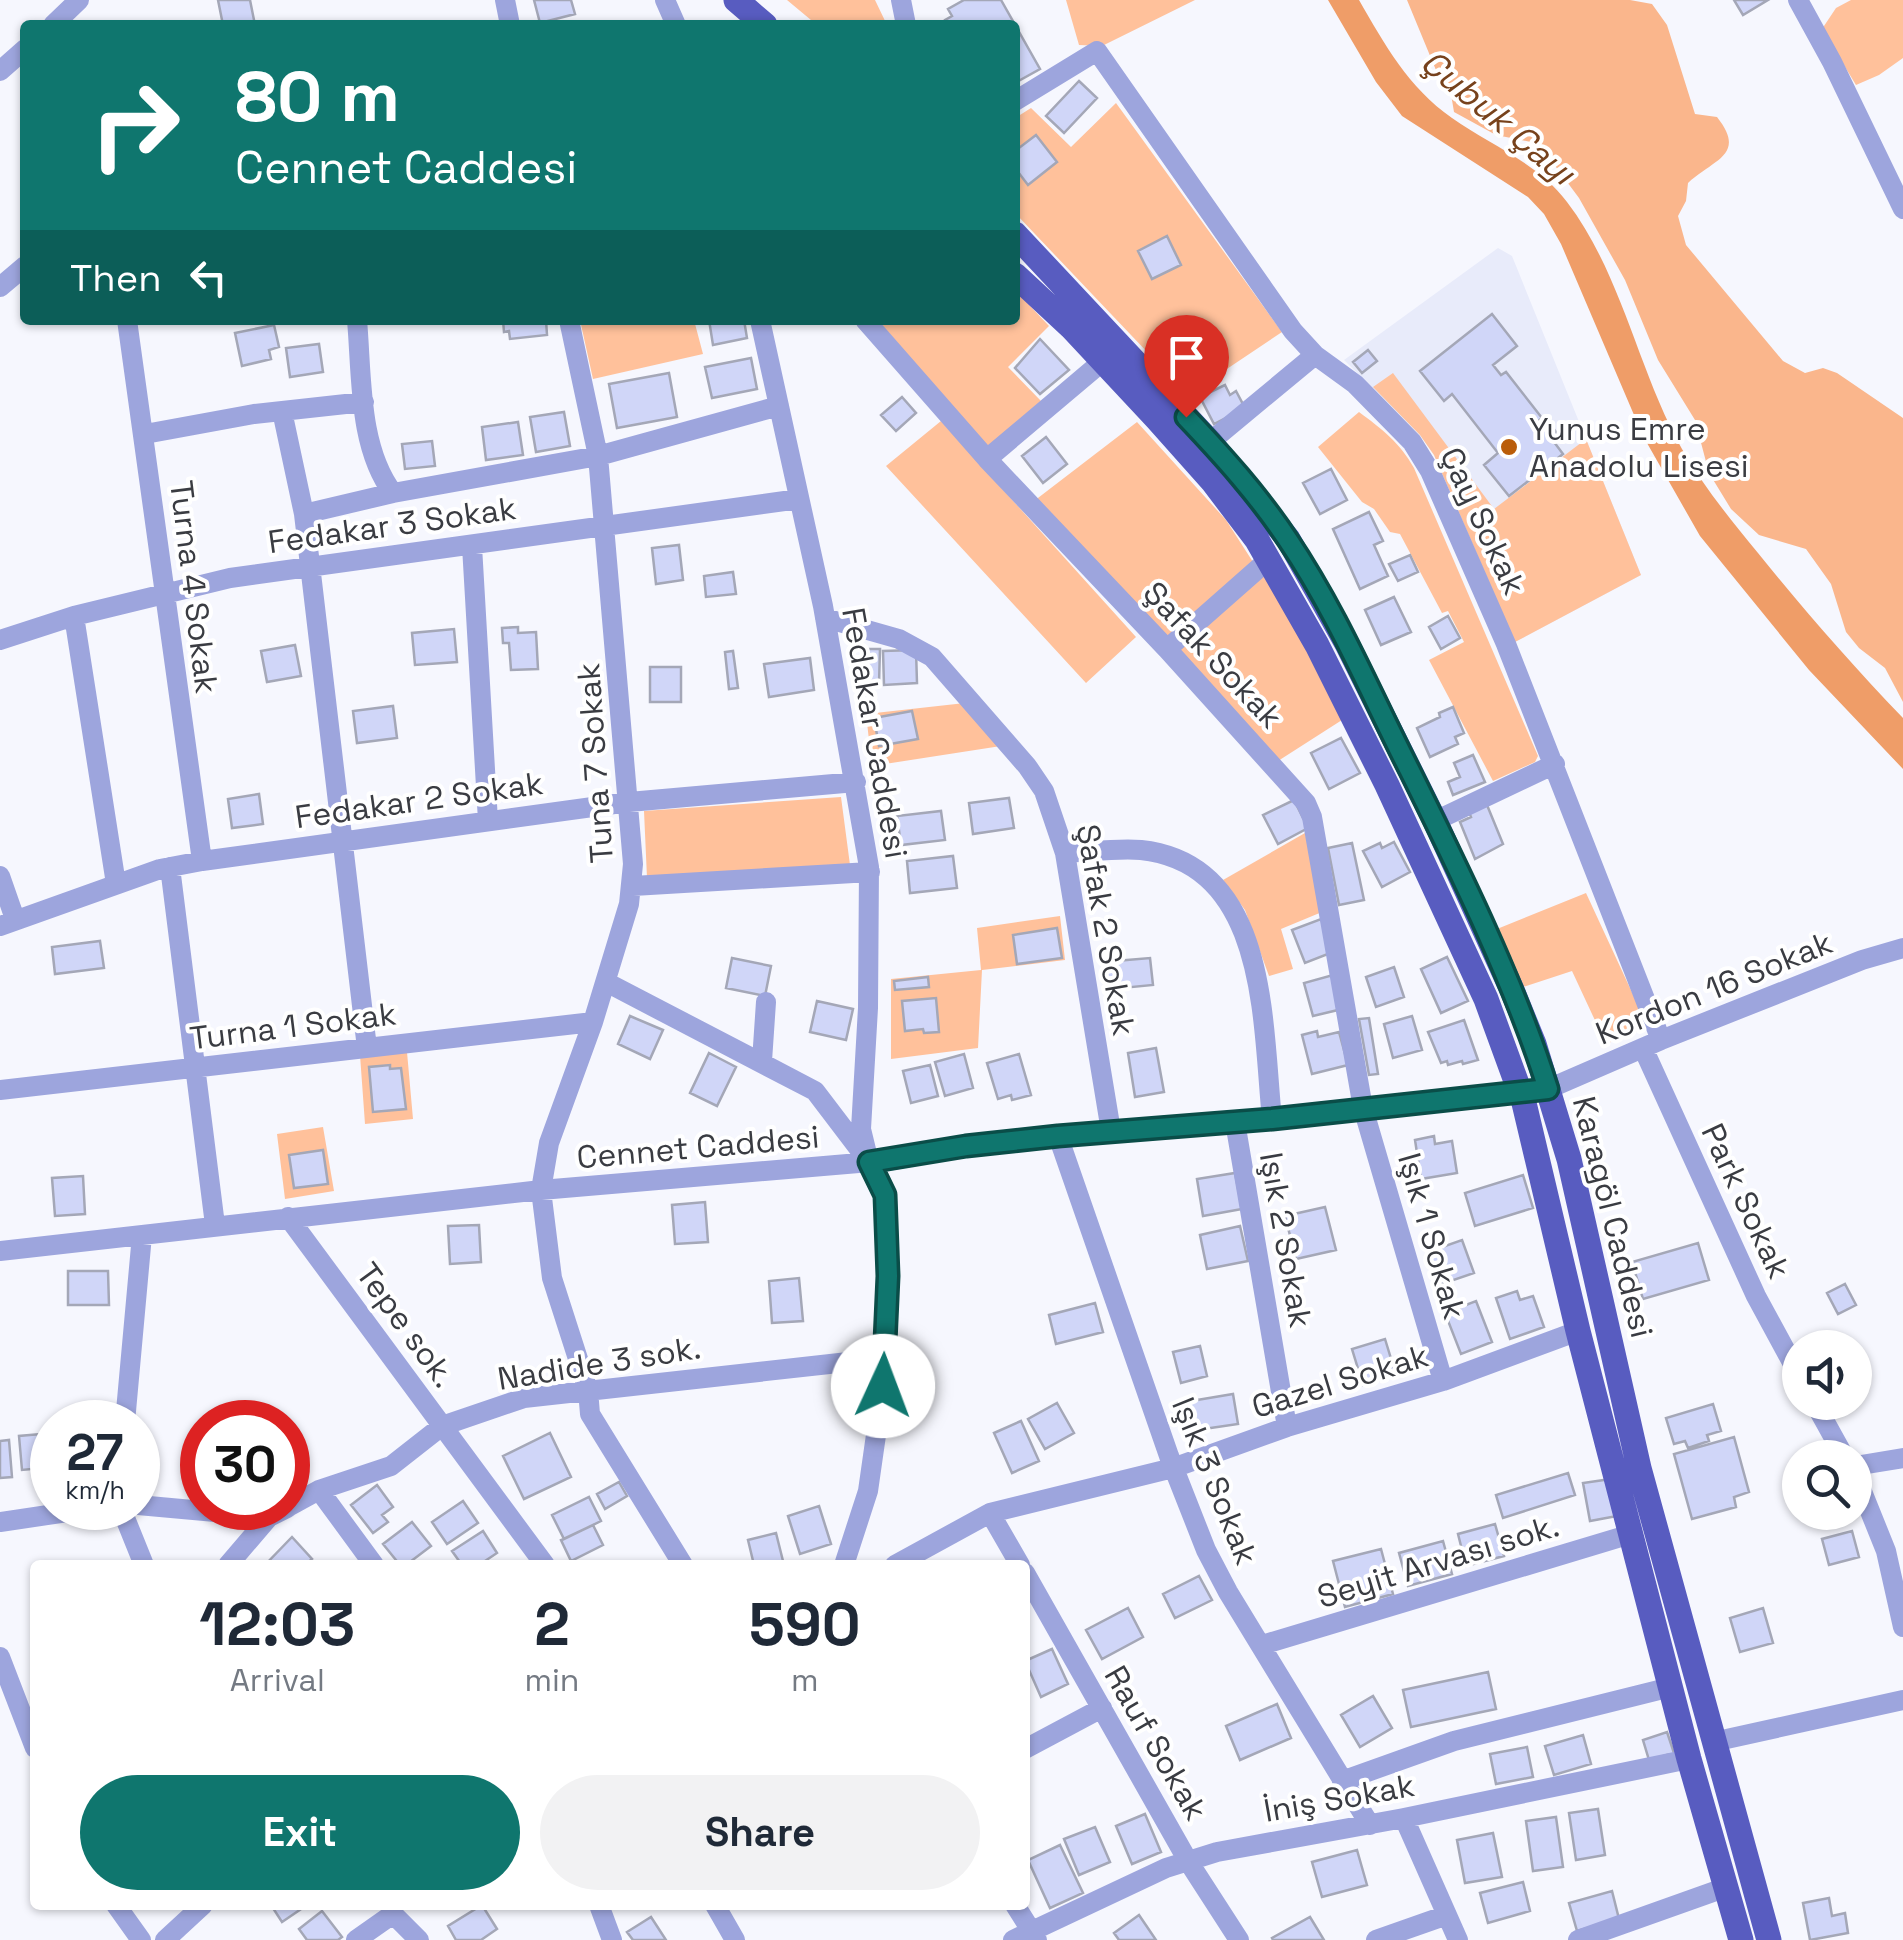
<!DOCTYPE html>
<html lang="en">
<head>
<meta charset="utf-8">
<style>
  body { margin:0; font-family:"Space Grotesk",sans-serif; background:#f2f2f3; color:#1f2937; height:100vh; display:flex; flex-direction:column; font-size:38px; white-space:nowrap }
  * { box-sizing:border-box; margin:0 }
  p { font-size:32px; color:#747a83 }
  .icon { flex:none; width:55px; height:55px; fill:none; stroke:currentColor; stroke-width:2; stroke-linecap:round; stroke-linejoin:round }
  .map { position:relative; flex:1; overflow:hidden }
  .sheet { position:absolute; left:30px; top:1560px; width:1000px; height:350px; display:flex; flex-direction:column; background:#fff; border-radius:10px; box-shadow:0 2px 8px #0004 }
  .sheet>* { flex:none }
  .top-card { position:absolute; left:20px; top:20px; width:1000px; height:305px; border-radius:10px; box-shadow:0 2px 8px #0004; background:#0f766e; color:#fff; overflow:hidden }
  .tools { position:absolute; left:1782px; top:1330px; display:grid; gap:20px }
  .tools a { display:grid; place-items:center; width:90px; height:90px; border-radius:50%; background:#fff; box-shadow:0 2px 8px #0004; font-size:50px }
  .speed { position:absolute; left:30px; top:1400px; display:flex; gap:20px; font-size:50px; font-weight:700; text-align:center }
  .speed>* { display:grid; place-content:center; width:130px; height:130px; border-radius:50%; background:#fff; box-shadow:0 2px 8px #0004; line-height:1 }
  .speed small { font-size:25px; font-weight:400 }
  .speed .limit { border:15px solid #d22; background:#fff; color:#111 }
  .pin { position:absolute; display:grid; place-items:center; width:85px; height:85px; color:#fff; margin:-102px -42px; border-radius:50% 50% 50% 0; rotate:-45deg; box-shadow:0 0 10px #0007 }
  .pin .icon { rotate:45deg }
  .me { position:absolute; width:110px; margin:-55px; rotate:2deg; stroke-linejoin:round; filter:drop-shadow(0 0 8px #0008) }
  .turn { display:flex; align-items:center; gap:35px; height:210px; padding:0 50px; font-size:45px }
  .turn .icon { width:130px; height:130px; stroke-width:2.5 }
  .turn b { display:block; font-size:70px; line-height:85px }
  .then { display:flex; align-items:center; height:95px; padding:0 50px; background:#0003; gap:20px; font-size:38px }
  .eta { display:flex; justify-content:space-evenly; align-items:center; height:170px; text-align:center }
  .eta b { font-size:60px; font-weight:700; line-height:70px }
  .button { display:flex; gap:20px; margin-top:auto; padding:20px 50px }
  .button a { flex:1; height:115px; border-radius:60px; background:#0f766e; color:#fff; font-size:40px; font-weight:700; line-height:115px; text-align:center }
  .button a+a { background:#f2f2f3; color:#1f2937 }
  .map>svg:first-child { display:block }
  .built { fill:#e8ebfa }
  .green { fill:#ffc19b }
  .forest { fill:#fab68c }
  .water { fill:#ef9d68 }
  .building { fill:#d0d6f8; stroke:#a4a7b7; stroke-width:2.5 }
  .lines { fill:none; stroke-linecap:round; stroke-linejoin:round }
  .minor { stroke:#9da5dd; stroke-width:20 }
  .major { stroke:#585cc0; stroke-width:25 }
  .route-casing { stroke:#0a4d48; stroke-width:25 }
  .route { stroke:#0f766e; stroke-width:18 }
  .poi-dot { fill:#ba5d0a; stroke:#fff; stroke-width:4 }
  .labels { text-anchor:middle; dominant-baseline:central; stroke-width:8; stroke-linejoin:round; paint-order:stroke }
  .poi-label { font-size:32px; fill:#3a3c42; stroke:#fff; text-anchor:start }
  .street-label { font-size:32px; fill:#3a3c42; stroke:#fff }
  .water-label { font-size:35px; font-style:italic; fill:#77421c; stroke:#fff }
</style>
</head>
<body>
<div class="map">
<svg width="1903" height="1940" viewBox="0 0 1903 1940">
  <rect width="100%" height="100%" fill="#f6f7fe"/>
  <path class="built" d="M1498,248L1512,256L1641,575L1515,642L1434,455L1420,435L1344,360Z"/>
  <path class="green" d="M787,0H875L887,25H817Z
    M1066,0H1195L1102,46L1079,45Z
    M1851,0H1903V58L1879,75L1856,85L1822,29L1836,8Z
    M1116,103L1282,332L1188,395L1015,213V118L1031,108L1071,147Z
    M1015,290L1049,326L1008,367L1041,401L986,449L878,320H1015Z
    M580,320H694L703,354L593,379Z
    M1393,373L1494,509L1586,439L1641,575L1515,642L1434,455L1420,435L1373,387Z
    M1359,412C1382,429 1400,443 1414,468L1538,756L1535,762L1493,781L1429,660L1464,642L1448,611L1442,613L1400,534L1390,532L1374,509L1362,502L1318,447Z
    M941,421L1136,637L1086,683L886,466Z
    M1137,422L1226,520L1253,562L1167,641L1034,501Z
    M1266,571L1342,720L1278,761L1179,650Z
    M965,703L1001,746L872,766L866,714Z
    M841,797L850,865L647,878L644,811Z
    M1305,833L1322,912L1281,929L1293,969L1269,976L1245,910L1223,880Z
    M1586,893L1648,1027L1606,1044L1572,971L1523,987L1497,929Z
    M1060,916L1065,960L982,970L978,1048L891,1059V979L981,970L977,928Z
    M407,1052L413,1119L365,1124L360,1055Z
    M323,1127L334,1191L285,1199L277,1134Z"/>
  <path class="forest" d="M1407,0H1630L1652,4L1667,25L1695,114L1717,117C1747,155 1714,159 1688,183L1686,201L1678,216L1686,245L1783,361L1805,373L1823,368L1837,373L1903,418V702L1885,668L1859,648L1846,632L1831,584L1806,549L1759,535L1731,509L1709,473L1695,420L1658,360L1625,280L1579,198L1547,155L1531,142L1496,135L1454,112L1451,94L1438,75Z"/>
  <path class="water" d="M1328,0H1359C1385,45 1408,87 1452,118C1490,145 1538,163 1567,202C1622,274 1638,371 1682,449C1703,486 1731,520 1758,553C1804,610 1852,665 1903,718V769L1809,670L1700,536L1643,436L1561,244L1544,214L1528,197L1402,116L1376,82Z"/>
  <path class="building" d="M218,0H250L255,25H223Z
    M534,0H571L575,14L540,23Z
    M964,0H1001L1040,69L1015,83V25H947L945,20L952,16L948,9Z
    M1734,0H1768L1743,15Z
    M1079,81L1097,98L1064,133L1046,116Z
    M1036,135L1057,162L1028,185L1015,168V151Z
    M1167,236L1181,265L1152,279L1138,251Z
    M1492,314L1517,346L1493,365L1501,375L1506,372L1542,418L1537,422L1543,430L1550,424L1560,437L1554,442L1563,454L1509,496L1484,465L1498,453L1452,394L1444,401L1420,371Z
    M503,320H546L547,335L510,339L509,331L504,332Z
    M709,320H744L747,338L713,345Z
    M274,325L279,347L269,350L271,359L242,366L235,333Z
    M1040,339L1069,370L1040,394L1015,368Z
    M319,344L323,372L290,377L286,348Z
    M1368,350L1377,361L1362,373L1353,362Z
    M751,358L757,389L712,398L705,367Z
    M669,373L677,417L617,428L609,384Z
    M1225,385L1230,395L1236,391L1245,408L1214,424L1200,397Z
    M902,397L916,413L896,431L881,415Z
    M564,412L570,446L536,452L530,417Z
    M518,422L523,455L486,460L482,427Z
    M1046,437L1067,464L1043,483L1022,456Z
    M432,441L435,466L405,469L402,444Z
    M1331,469L1347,500L1320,514L1303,483Z
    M1369,512L1383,541L1374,545L1388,576L1360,589L1333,529Z
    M679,545L683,580L656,584L652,548Z
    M1410,555L1418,572L1398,581L1389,564Z
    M733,572L736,594L706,597L704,576Z
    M1394,597L1411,632L1381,645L1365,610Z
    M1448,616L1460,638L1441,649L1429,627Z
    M518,627V633L536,632L538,669L511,670L509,643H503L502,628Z
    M454,629L457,662L415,665L412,633Z
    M295,645L301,676L267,682L261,651Z
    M863,649H880L879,684H863Z
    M916,650L917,683L884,685L883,651Z
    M733,651L738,688L729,689L725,652Z
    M810,658L814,690L769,697L764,664Z
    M650,667H681V702H650Z
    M393,706L397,738L357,743L353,711Z
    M1453,707L1464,733L1455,737L1458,744L1430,757L1417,728L1440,717L1439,713Z
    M912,711L918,739L879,746L874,718Z
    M1341,738L1360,773L1329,789L1311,753Z
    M1473,755L1485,782L1453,795L1448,782L1460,777L1454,763Z
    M259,794L263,824L232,828L228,799Z
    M1009,798L1014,828L973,834L969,803Z
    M1294,800L1308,828L1278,844L1263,815Z
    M1487,805L1503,844L1475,859L1460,822L1471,817L1469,812Z
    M941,811L945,840L901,845L897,816Z
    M1394,842L1410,872L1382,887L1363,851L1380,843L1382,848Z
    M1352,843L1364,900L1339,905L1328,848Z
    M953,856L957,888L910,893L907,861Z
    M1321,919L1333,952L1305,963L1292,930Z
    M1057,928L1062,958L1017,964L1013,935Z
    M100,941L104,968L55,974L52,947Z
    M1447,957L1468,1001L1441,1013L1421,969Z
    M732,958L771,966L765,996L726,988Z
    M1150,958L1153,985L1112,989L1111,979L1106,980L1104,962Z
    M1394,967L1404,997L1376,1007L1366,977Z
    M1333,975L1342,1009L1313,1016L1304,983Z
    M928,977L929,987L895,990L894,981Z
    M936,998L939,1032L924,1033L923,1029L905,1031L902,1001Z
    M817,1001L853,1009L846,1040L810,1032Z
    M630,1016L663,1030L650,1059L618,1044Z
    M1412,1016L1422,1050L1393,1058L1384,1024Z
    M1369,1018L1378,1074L1369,1075L1359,1019Z
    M1464,1020L1478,1060L1463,1064L1462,1061L1448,1065L1447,1061L1441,1063L1428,1032Z
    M1317,1031L1318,1037L1339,1032L1348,1065L1312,1074L1302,1035Z
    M1156,1048L1164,1092L1135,1097L1128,1053Z
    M709,1053L736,1067L717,1106L690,1093Z
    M964,1054L973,1088L945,1096L935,1062Z
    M1019,1054L1031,1095L1012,1100L1011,1095L998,1099L987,1063Z
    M390,1065V1069L401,1068L406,1109L373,1112L369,1067Z
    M930,1065L938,1096L911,1103L903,1071Z
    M1434,1136L1435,1144L1452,1141L1457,1173L1421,1179L1415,1140Z
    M323,1150L328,1184L294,1188L289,1155Z
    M1235,1173L1242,1209L1203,1216L1197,1179Z
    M1523,1175L1533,1208L1475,1226L1465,1193Z
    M83,1176L85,1214L55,1216L52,1178Z
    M705,1202L708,1242L675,1244L672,1205Z
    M1325,1207L1336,1250L1296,1259L1285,1216Z
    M479,1225L481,1262L450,1264L448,1226Z
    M1240,1226L1248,1261L1207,1269L1200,1235Z
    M1462,1240L1474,1273L1439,1285L1428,1252Z
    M1698,1243L1709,1280L1643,1299L1632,1262Z
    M68,1271H108L109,1305H68Z
    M799,1278L803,1321L772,1323L769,1281Z
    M1845,1284L1856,1305L1838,1314L1827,1293Z
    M1517,1291L1520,1300L1533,1296L1544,1327L1510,1339L1496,1298Z
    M1476,1301L1492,1342L1461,1354L1445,1313Z
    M1095,1303L1103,1332L1056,1344L1049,1315Z
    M1385,1339L1396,1375L1363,1385L1352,1349Z
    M1200,1346L1207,1376L1181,1383L1173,1352Z
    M1233,1394L1238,1424L1190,1431L1185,1402Z
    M1057,1403L1074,1433L1045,1449L1028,1419Z
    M1713,1404L1721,1431L1707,1435L1709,1441L1688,1448L1685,1441L1674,1444L1666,1418Z
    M1021,1421L1039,1461L1012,1473L994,1433Z
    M52,1433V1467L22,1470L19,1436Z
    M550,1433L571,1477L524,1499L503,1456Z
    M1734,1437L1749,1492L1734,1497L1736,1507L1692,1519L1674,1454Z
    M9,1440L12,1477L0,1478V1441Z
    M1568,1473L1575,1495L1503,1518L1496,1495Z
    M1611,1479L1617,1516L1590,1521L1583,1483Z
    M619,1482L627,1496L605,1509L597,1494Z
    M377,1485L393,1507L382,1515L388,1522L373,1533L351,1505Z
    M589,1497L601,1521L564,1539L552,1515Z
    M463,1501L478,1523L447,1544L432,1522Z
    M819,1506L831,1544L800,1554L788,1516Z
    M412,1522L431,1546L406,1565H400L383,1544Z
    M1495,1524L1504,1556L1466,1566L1458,1534Z
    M593,1525L603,1545L571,1561L561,1540Z
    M483,1531L497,1553L479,1565H462L452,1551Z
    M1852,1531L1859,1557L1829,1565L1822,1539Z
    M776,1533L784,1565H754L748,1540Z
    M292,1537L312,1559L305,1565H265Z
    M1443,1541L1452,1574L1408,1586L1399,1553Z
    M1381,1549L1393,1594L1345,1607L1333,1561Z
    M1199,1576L1212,1600L1175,1618L1163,1594Z
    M1128,1608L1143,1637L1102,1659L1086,1630Z
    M1763,1608L1773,1643L1740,1652L1730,1618Z
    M1052,1649L1068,1684L1041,1697L1025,1661Z
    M1488,1672L1496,1709L1411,1727L1403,1690Z
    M1373,1696L1392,1728L1360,1747L1341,1715Z
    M1277,1704L1291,1738L1240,1760L1226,1726Z
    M1667,1732L1674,1753L1649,1760L1643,1740Z
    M1583,1735L1591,1764L1554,1775L1545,1746Z
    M1527,1747L1533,1777L1496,1784L1490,1754Z
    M1598,1809L1605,1855L1576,1860L1569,1813Z
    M1145,1814L1161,1852L1132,1864L1116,1826Z
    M1556,1817L1563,1867L1533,1871L1526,1821Z
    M1095,1827L1110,1862L1079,1875L1064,1839Z
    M1493,1833L1502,1877L1465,1883L1457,1840Z
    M1060,1845L1083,1893L1050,1908L1028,1860Z
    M1357,1850L1367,1885L1322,1897L1312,1862Z
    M1523,1882L1530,1911L1488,1923L1480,1893Z
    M1612,1891L1619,1919L1577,1931L1569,1903Z
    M1829,1898L1832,1916L1845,1913L1848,1933L1810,1940L1803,1903Z
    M271,1905H307L282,1922Z
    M482,1905L497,1929L481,1940H456L448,1926Z
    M322,1911L342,1937L338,1940H307L299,1929Z
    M1139,1915L1156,1940H1119L1114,1933Z
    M651,1917L666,1940H633L627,1932Z
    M1310,1917L1324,1940H1273L1272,1938Z"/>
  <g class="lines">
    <path class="minor" d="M505,0L510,25
      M665,0L676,25
      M901,0L906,25
      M1798,0L1832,62L1903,209
      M53,25L79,0
      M0,71L25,49
      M1015,101L1097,51L1293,331L1315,355L1355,384L1412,442L1430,471L1506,644L1661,1040
      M0,287L25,266
      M127,320L202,861
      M357,320C362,375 358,447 393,493
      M569,320L598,456L633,864L629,904L593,1022L549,1143L541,1190L552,1278L588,1390L590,1414L683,1565
      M760,320L823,606L869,867L868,1008L861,1129L869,1162
      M865,320L987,459L1167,649L1306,803L1312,817L1363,1108L1443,1381
      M282,411L304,514L367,1048
      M145,434L254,414L364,402
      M1210,442L1315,355
      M987,459L1103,361
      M304,514L393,493L598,456L779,406
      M472,546L488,821
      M74,616L116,884
      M825,618L899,639L932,657L1027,766L1044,791L1065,853L1111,1131
      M0,640L74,616L230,578L799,499
      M1167,649L1269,559
      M1435,821L1555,764
      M1065,853C1090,852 1116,848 1141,850C1269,864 1262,1024 1272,1119
      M170,867L215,1225
      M0,876L15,919
      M633,886L870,872
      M0,926L160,869L202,861L629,802L856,782
      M606,982L815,1091L869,1162L885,1195L888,1276L883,1386L868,1491L844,1565
      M1643,1048L1756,1296L1800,1377
      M762,1061L766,1002
      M0,1090L593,1022
      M1235,1122L1287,1427
      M1058,1136L1169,1456L1206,1550L1228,1592L1370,1825
      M288,1217L545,1565
      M0,1251L541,1190L894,1160L965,1146L1058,1136L1272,1119L1548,1089L1661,1040L1862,960L1903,948
      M1814,1402L1845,1458
      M125,1422L142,1235
      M1855,1466L1903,1458
      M1855,1474L1886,1551L1903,1627
      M319,1490L374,1565
      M138,1505L269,1517L287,1508
      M288,1507L319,1490L391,1466L442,1426L524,1398L884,1358
      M121,1508L144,1565
      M990,1513L1020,1565
      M0,1522L95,1508
      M228,1565L269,1517
      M895,1565L990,1513L1173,1468L1287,1427L1443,1381L1578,1331
      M1025,1573L1188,1861L1239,1940
      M1262,1645L1631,1534
      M0,1657L35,1748
      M1713,1742L1903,1700
      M1025,1749L1102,1708
      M1342,1781L1454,1741L1671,1687
      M1404,1818L1458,1940
      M116,1905L141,1940
      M599,1905L612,1940
      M715,1905L735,1940
      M1015,1905L1037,1940
      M165,1940L203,1905
      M356,1940L393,1914L419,1940
      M1013,1940L1166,1868L1217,1852L1404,1818L1689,1759
      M1376,1940L1447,1915
      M1578,1940L1724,1888"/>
    <path class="major" d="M736,0L765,25
      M1015,234L1210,442L1288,539L1347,644L1435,821L1512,990L1534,1044L1569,1159L1639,1468L1769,1940
      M1015,275L1071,327L1156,418L1213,482L1257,540L1317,645L1387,785L1486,999L1524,1103L1578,1331L1689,1759L1741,1940"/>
  </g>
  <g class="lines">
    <g class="route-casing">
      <path id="route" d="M883,1386L888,1276L885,1195L869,1162L966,1146L1058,1136L1272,1119L1548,1089C1513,979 1460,872 1409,769C1370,692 1336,611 1288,540C1259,496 1223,456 1186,417"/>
    </g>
    <use href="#route" class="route"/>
  </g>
  <circle class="poi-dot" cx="1509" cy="447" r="10"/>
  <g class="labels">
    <g class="poi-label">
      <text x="1529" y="429">Yunus Emre<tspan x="1529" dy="37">Anadolu Lisesi</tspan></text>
    </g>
    <g class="street-label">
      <text transform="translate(1483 521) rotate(65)">Çay Sokak</text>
      <text transform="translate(392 525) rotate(-8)">Fedakar 3 Sokak</text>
      <text transform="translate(194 587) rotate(83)">Turna 4 Sokak</text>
      <text transform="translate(1213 655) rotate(47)">Şafak Sokak</text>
      <text transform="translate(875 733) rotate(80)">Fedakar Caddesi</text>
      <text transform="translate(595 763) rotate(-94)">Tuna 7 Sokak</text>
      <text transform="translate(419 800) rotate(-8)">Fedakar 2 Sokak</text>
      <text transform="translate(1106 930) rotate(80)">Şafak 2 Sokak</text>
      <text transform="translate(1714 988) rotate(-22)">Kordon 16 Sokak</text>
      <text transform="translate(293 1026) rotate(-7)">Turna 1 Sokak</text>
      <text transform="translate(698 1147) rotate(-5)">Cennet Caddesi</text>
      <text transform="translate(1746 1201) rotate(65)">Park Sokak</text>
      <text transform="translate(1613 1217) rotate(76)">Karagöl Caddesi</text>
      <text transform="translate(1432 1236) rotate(74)">Işık 1 Sokak</text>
      <text transform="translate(1286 1240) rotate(80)">Işık 2 Sokak</text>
      <text transform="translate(406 1325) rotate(54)">Tepe sok.</text>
      <text transform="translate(599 1363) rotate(-9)">Nadide 3 sok.</text>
      <text transform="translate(1340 1381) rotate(-17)">Gazel Sokak</text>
      <text transform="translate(1215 1481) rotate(68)">Işık 3 Sokak</text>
      <text transform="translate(1438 1561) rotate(-17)">Seyit Arvası sok.</text>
      <text transform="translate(1156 1743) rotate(60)">Rauf Sokak</text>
      <text transform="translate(1339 1798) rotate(-10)">İniş Sokak</text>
    </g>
    <g class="water-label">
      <text transform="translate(1498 117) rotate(40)">Çubuk Çayı</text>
    </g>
  </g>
</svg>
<div class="tools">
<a><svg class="icon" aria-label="sound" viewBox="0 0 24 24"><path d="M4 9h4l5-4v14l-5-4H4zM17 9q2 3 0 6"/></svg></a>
<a><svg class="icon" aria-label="search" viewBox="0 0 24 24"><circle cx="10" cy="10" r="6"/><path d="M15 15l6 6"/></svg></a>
</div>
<div class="speed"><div>27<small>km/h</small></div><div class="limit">30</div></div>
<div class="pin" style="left:1186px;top:417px;background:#d93025"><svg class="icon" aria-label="arrive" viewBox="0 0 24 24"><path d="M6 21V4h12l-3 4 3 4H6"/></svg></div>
<svg class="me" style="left:883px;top:1386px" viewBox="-20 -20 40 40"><circle r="19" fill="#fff"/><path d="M0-13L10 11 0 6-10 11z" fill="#0f766e"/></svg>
<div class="top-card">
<div class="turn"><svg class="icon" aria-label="right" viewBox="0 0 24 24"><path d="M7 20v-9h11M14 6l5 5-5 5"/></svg><div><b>80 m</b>Cennet Caddesi</div></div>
<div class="then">Then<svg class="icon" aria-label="left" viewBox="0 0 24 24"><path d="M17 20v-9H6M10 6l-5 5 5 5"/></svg></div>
</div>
<section class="sheet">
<div class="eta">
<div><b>12:03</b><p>Arrival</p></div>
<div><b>2</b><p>min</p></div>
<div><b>590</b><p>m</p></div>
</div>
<div class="button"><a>Exit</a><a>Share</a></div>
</section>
</div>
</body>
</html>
